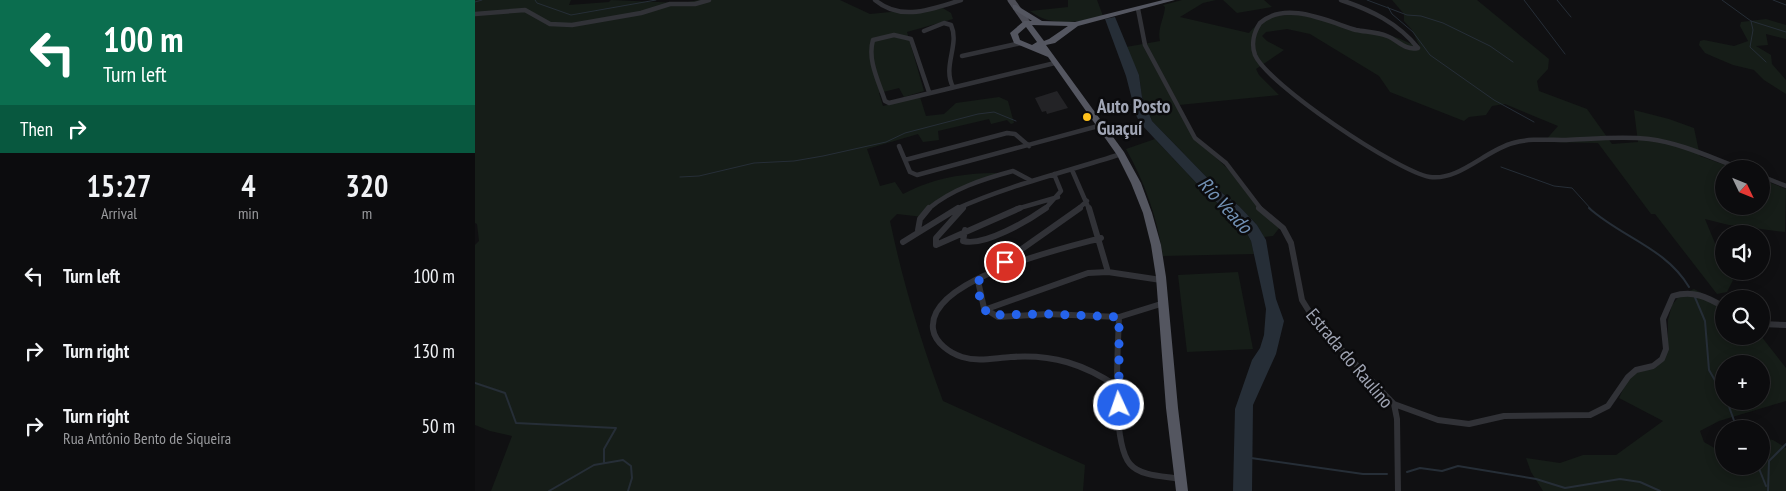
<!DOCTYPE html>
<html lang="en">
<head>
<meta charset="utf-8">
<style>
  body { margin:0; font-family:"PT Sans Narrow",sans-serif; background:#151517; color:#f1f3f6; height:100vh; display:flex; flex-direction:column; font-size:19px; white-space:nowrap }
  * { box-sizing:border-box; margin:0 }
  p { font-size:16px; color:#9a9b9e }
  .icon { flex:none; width:28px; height:28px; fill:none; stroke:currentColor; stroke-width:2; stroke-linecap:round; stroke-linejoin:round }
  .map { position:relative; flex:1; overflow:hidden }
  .panel { display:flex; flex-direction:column; background:#0c0c0e; width:475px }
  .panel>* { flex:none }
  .hud { background:#0b6e4f; color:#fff; overflow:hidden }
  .needle { width:32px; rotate:133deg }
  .controls { position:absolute; left:1240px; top:160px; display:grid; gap:10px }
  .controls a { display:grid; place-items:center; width:55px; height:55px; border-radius:50%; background:#0c0c0e; box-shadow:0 2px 12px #0003,0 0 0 1px #2c2c2e; font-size:25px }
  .pin { position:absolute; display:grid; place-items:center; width:42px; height:42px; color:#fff; margin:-21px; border:2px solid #fff; border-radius:50%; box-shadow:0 1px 5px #0007 }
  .me { position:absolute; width:55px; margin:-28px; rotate:357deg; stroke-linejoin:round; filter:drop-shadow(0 0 4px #0008) }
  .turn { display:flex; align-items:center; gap:18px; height:105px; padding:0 20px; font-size:22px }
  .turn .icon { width:65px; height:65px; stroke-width:2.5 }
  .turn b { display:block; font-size:35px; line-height:42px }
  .then { display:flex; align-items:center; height:48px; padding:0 20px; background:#0003; gap:10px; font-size:19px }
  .eta { display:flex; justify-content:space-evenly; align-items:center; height:85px; text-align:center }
  .eta b { font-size:30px; font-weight:700; line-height:35px }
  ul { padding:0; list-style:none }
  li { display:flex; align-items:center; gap:15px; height:75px; padding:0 20px }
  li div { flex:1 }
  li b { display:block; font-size:19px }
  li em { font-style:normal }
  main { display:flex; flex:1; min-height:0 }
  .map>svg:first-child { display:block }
  .green { fill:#161d18; fill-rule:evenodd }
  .water { fill:#262e37 }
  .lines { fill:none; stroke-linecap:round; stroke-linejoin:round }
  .stream-far1 { stroke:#262e37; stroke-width:1 }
  .stream { stroke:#262e37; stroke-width:2 }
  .building { fill:#232326 }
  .minor-far1 { stroke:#313237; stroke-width:4.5 }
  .minor { stroke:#313237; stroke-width:6 }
  .primary { stroke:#4d4e57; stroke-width:7 }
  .trunk { fill:#545660; fill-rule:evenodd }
  .route { stroke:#2563eb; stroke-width:9; stroke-dasharray:0 16.2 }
  .poi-dot { fill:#ffc11b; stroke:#0b0b0d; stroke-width:2 }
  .labels { text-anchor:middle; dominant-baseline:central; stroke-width:5; stroke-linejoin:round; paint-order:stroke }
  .poi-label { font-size:19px; font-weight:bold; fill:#a0a5b4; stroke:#0b0b0d; text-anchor:start }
  .street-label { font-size:19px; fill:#a0a5b4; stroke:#0b0b0d }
  .water-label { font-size:20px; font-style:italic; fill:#7291b4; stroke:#0b0b0d }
</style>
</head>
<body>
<main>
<section class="panel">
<div class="hud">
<div class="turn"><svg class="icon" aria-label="left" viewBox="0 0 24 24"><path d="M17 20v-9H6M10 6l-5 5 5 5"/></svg><div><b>100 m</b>Turn left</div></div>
<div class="then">Then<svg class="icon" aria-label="right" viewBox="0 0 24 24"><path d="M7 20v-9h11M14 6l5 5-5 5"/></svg></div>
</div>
<div class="eta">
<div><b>15:27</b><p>Arrival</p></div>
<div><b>4</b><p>min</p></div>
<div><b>320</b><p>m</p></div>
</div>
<ul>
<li><svg class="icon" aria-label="left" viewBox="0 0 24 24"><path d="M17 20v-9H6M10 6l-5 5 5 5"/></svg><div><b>Turn left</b></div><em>100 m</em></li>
<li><svg class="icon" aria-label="right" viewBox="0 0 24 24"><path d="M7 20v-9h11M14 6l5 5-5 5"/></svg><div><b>Turn right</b></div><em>130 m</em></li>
<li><svg class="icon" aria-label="right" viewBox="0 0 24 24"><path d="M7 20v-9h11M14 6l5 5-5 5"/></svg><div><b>Turn right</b><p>Rua Antônio Bento de Siqueira</p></div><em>50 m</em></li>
</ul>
</section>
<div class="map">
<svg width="1311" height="491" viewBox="0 0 1311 491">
  <rect width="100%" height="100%" fill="#101012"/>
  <path class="green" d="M0,0H96L94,5L134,2L136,0L207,3L224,0H365L395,14L466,7L476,13L478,19L432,32L449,91L429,97L424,88L404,93L408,106L445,97L451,116L469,114L481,103L524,97L533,101L539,123L536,124L532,120L516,124L514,119L463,131L464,140L448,142L443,134L392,149L405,186L420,182L428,194C459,178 488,173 523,173L475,194L448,217L422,214L415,221C428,283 446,342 468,401L610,465L608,491H16L37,436L15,431L0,425V245L4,241L2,224L0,223Z
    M593,0H622L628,16C604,22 577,28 555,11L593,7Z
    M707,0H741L728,3L705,17L774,33C799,2 843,19 875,27C889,30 903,31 917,36C927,39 935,44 945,47L937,30L929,21V14L917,0H1002L1074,59L1073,69L1062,81L1064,91L1112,109L1137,144L1163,142L1159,110L1194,119L1219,128L1225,156L1261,169H1249V206H1286V179L1311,189L1310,232L1254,225L1230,219L1249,265V271H1252L1258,280L1252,292L1242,294L1180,214H1176L1123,143L1069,142L1083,126L1030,104L1017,106L1011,115L994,117L989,121L915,92L904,76L835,34L812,29L791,32L787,36L792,41L809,50L781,69L784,75L804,95L704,105L716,134L752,168L805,227L798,236L789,237L782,225L764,206L747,193L677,121L667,97L664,75L651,47L685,41C682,29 689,19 690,7L688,5Z
    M748,0H789L797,7L762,13Z
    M1291,19L1311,25V39L1291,34L1293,45L1281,46L1296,55L1297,64L1311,80V94L1289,80L1279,70L1258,65L1239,57L1230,53L1224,45L1225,41L1229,40L1259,46L1273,41L1265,26L1266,22Z
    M680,139L727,189L768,226L776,241L779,254L688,256C682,217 670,183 651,149Z
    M763,272L778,349L712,352L703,275Z
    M1219,289L1249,305V336H1286L1311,368V401L1244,421L1225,431L1229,442L1243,450L1249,448V466H1286V438L1298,440L1311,448V491H1068L1056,472L1051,458L1085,463L1108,455H1141L1188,421L1144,398L1156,372L1175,369L1193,347V320L1197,305L1205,295ZM1249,364H1286V401H1249Z"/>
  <path class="water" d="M640,17L664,75L667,97L677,121L747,193L764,206L782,225L791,240L801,299L809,321L801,354L778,405L777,491H758L760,409L777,360L785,348L789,335L791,309L776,241L768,226L727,189L665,123L661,115L651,76L630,19Z"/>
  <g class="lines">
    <path class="stream-far1" d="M60,0L62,3L96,15L181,0
      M892,0L932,15L946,16L968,23L1015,46L1038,62
      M1049,0L1090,54
      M1082,0L1096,17
      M1247,0L1276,21L1311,32
      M1298,0L1311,5
      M0,2L7,0
      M913,7L917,14L938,32L955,55L1019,100L1059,122
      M1276,21L1278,30L1275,47L1291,62
      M622,113L659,104
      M1026,167L1079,186L1097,188L1116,209
      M205,177L224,176L279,163L319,161L348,156L411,142L430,133L503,114L519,112L541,121"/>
    <path class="stream" d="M1114,208C1146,237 1191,248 1214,287
      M1219,295L1230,321L1234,370L1249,396
      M0,383L30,393L41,423L141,428L129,449V462
      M1252,401L1262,429
      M776,458L888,474H912
      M1283,466L1291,486
      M932,472L945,468L967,471L983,466L1061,479L1090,488L1145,479L1165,482L1185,491
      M74,491L119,465L148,460L156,466L157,478L153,491
      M1293,491L1294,461L1311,444"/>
  </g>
  <path class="building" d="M582,91L593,108L572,114L571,111L567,112L560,98Z"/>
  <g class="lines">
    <path class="minor-far1" d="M400,0C426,22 457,9 486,0
      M866,0C896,10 923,23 943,48C930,51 923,40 912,36C902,32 891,32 881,30C854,22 811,0 785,23C779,32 776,44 780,55C792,84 923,172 955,177C984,181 1011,150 1038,143C1055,138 1073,140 1091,140C1118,139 1146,136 1174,139C1206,143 1237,158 1267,169
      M663,9L670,45L720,138L751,163L786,209
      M0,14L50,10L75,24L97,25L166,13L195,4H220L234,0
      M449,31L469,23L476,25C485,45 467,66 478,87
      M487,56L546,43
      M454,92L436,39L419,35L398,40C392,60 404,82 410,101L414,103L580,63
      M424,146L435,172L442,175L627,125
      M430,160L532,133L540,134L554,146
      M597,170L614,209
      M1286,176L1311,186
      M453,209C477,189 508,179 538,171L555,180
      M481,209C534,185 591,172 646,154
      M487,209L489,207
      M541,209L583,197
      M570,209L586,191L579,174
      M603,209L612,201"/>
    <path class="minor" d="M488,208L461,238V245L545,208
      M614,208L633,272
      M784,208L808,228L816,243L827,300L842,324L919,404L922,419L923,491
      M443,230L445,219L454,208
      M490,230L488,241C509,247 554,220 571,208
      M626,238C589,248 452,279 458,329C460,343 475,353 487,357C503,362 519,358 536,357C578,354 609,364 643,387
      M428,242L483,208
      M526,269L544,251L605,208
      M503,281L509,308L523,317L572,314L644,317L689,303
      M509,310L613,273L633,272L686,280
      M644,317C643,348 636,442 655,464C666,477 691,476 706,479
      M1286,324L1311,325
      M919,404L963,420L994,424L1029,416L1115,415L1133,406L1153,377L1161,370L1178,366L1187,359L1191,349L1188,319L1198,296C1218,290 1232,297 1249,307"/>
    <path class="primary" d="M536,0L552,23"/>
    <path class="trunk" d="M688,0H700L603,26L580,43L571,45L649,152L666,183L677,213L686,245L691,277L703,408L713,491H701L691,408L681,277L676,245L668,213L656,183L642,155L573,57L539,43L535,33L549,21H557L538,9V5H541L567,21L600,22ZM557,25L593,26L574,39L569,41ZM551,27L562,42L557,45L545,40L543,34Z"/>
  </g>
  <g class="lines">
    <path class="route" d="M530,262L525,269L503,281C504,294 504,306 515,315L572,314L644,317V405"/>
  </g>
  <circle class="poi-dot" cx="612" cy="117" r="5"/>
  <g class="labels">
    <g class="poi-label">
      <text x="622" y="106">Auto Posto<tspan x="622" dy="22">Guaçuí</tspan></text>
    </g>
    <g class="street-label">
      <text transform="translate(875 358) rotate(50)">Estrada do Raulino</text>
    </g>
    <g class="water-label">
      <text transform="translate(750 205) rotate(47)">Rio Veado</text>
    </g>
  </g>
</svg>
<div class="controls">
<a><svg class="needle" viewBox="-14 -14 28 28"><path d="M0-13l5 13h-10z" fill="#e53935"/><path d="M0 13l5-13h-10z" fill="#9a9b9e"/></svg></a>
<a><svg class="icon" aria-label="sound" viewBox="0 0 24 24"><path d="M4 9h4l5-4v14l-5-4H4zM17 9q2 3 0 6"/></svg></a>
<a><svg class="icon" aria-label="search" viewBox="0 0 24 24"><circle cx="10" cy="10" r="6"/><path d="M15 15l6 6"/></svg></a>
<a>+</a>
<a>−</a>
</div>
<div class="pin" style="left:530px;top:262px;background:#d93025"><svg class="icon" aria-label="arrive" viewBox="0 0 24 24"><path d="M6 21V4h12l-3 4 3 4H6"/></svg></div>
<svg class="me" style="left:644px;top:405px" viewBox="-20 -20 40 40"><circle r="17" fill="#2563eb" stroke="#fff" stroke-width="3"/><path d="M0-11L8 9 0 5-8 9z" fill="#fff"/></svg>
</div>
</main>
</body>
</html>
